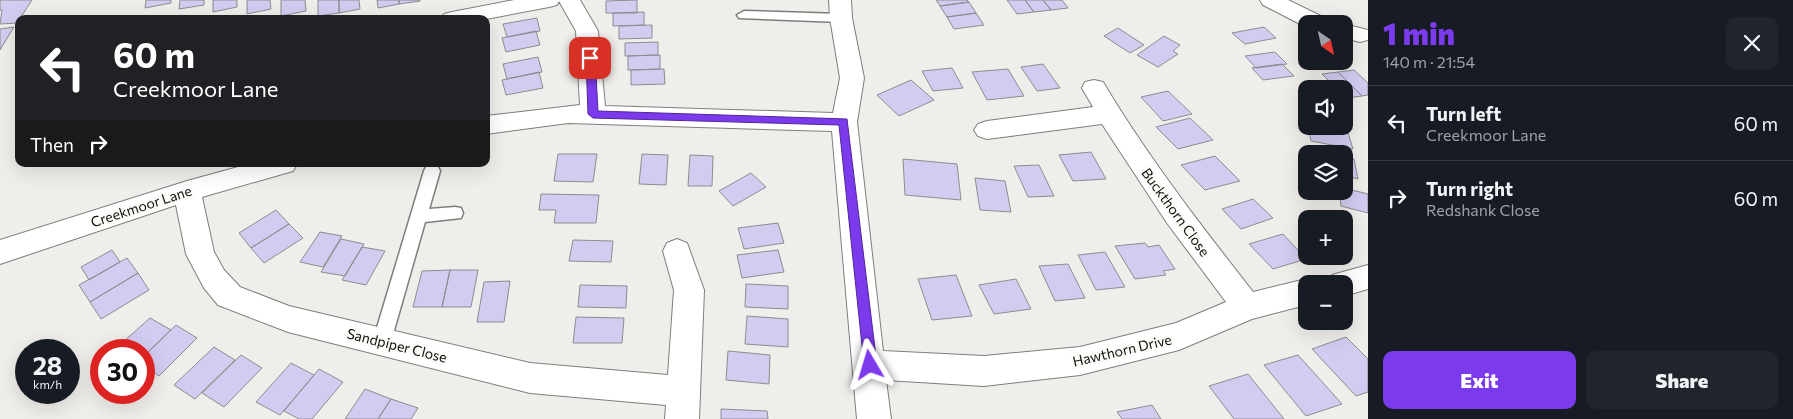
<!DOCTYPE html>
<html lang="en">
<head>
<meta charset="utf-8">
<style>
  body { margin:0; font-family:Commissioner,sans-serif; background:#20242c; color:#f1f3f6; height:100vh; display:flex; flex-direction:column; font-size:19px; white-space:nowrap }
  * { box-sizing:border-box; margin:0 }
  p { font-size:16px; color:#9ea1a6 }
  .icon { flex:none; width:28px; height:28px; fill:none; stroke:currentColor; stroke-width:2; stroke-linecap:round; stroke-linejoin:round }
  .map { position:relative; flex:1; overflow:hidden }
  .side { display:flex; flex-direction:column; background:#171b24; width:425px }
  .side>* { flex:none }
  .hud { position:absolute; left:15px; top:15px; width:475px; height:152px; border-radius:10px; box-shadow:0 5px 20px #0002; background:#202124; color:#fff; overflow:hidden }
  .needle { width:32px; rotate:146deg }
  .buttons { position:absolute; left:1298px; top:15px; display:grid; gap:10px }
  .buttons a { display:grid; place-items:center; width:55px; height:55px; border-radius:10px; background:#171b24; box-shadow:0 5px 20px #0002; font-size:25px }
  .speed { position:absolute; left:15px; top:339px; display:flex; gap:10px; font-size:25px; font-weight:700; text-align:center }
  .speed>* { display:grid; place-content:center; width:65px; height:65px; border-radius:50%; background:#171b24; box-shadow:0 5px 20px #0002; line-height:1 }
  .speed small { font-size:12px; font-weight:400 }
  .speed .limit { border:8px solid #d22; background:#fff; color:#111 }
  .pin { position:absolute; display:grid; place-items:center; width:42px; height:42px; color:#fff; margin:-21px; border-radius:10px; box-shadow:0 2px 8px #0006 }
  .me { position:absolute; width:55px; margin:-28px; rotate:353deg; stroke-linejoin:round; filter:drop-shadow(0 0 4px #0008) }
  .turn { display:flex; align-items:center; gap:18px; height:105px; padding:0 15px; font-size:22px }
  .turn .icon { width:65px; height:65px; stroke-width:2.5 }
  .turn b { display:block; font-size:35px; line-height:42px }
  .then { display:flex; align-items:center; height:48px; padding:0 15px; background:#0003; gap:10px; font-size:19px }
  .round { display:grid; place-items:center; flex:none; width:52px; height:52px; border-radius:10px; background:#20242c }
  .overview { display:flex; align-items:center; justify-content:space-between; height:85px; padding:0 15px }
  h1 { font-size:30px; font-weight:800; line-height:38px; color:#7c3aed }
  .cta { display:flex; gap:10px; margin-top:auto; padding:10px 15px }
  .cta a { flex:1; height:58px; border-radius:10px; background:#7c3aed; color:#fff; font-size:20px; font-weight:800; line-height:58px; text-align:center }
  .cta a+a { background:#20242c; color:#f1f3f6 }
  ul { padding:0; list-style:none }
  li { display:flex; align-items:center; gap:15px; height:75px; padding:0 15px; border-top:1px solid #363941 }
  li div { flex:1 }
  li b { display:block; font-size:19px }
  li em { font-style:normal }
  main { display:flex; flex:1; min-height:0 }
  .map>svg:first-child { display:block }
  .building { fill:#d3ccf1; stroke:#8c8c8f }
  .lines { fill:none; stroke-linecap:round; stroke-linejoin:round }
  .service-casing { stroke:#7f7e7a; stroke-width:3 }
  .minor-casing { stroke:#7f7e7a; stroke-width:2 }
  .service { fill:#fff; fill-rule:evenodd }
  .minor { fill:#fff; fill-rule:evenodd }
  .route { fill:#7c3aed; stroke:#51269a }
  .labels { text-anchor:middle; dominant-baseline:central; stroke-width:5; stroke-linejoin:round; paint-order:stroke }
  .street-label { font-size:14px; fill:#0f0e0d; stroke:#fdfbf7 }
</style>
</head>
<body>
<main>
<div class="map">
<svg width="1368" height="419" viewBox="0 0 1368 419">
  <rect width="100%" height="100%" fill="#f0eeea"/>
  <path class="building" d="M0,0H32L17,23L0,24L2,10H0Z
    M146,0H171V3L145,8Z
    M180,0H204V5L179,9Z
    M213,0H237V7L213,12Z
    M247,0H270L271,9L247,14Z
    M281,0H305L306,11L281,16Z
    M318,0H339V13L318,16Z
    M339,0H359L360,9L339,13Z
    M377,0H399V4L378,8Z
    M399,0H420V1L399,4Z
    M637,0V13H606V1Z
    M936,0H967L969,2L940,6Z
    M1007,0H1025L1034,12L1017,14Z
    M1025,0H1043L1051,10L1034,12Z
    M1043,0H1062L1068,8L1051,10Z
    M969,2L976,13L947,17L940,6Z
    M644,12V25L613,26V13Z
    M976,13L984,25L954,29L947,17Z
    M537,18L540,31L507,37L503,24Z
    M652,25V38L619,39V26Z
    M14,27L0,50V29Z
    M1264,27L1276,38L1245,44L1232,33Z
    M1118,28L1144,45L1130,53L1104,36Z
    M536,31L540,45L506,52L502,38Z
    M1164,36L1180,45L1173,51L1178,54L1158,67L1137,55Z
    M658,42V55L625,56V43Z
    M1275,52L1287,64L1256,68L1245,56Z
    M660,55V69L628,70V56Z
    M538,57L542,72L507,79L503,64Z
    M1043,64L1060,88L1037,91L1021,67Z
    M1282,64L1294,76L1263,80L1252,68Z
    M952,68L963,88L933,91L922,71Z
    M664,69L665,84L631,85V70Z
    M1008,69L1024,96L987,100L972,72Z
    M1354,70L1368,83V95L1362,96L1338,72Z
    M539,72L543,88L506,95L502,80Z
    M1338,72L1362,96L1346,98L1344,96V89H1337L1322,74Z
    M911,80L934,100L899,116L877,95Z
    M1168,91L1192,114L1163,121L1141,97Z
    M1190,118L1213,140L1178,149L1156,127Z
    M1308,126H1346L1353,149L1311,141Z
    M1091,152L1106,179L1073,181L1059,155Z
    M558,154H597L593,182L554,181Z
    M642,154L668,155L666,185L639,184Z
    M690,155L713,156L712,186H688Z
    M1215,156L1240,181L1205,190L1181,165Z
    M1344,157L1354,159L1358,179L1344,175Z
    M903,159L957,164L961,200L905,195Z
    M1039,165L1054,196L1028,197L1014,166Z
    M751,173L766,187L733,206L719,191Z
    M975,178L1005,181L1011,212L980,210Z
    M1344,188L1368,194V213L1341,206L1339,191H1344Z
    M541,194L599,195L596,223H554L556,210H539Z
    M1253,199L1273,218L1241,229L1222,209Z
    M276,210L289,224L251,248L239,233Z
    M778,223L784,243L744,249L738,228Z
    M289,224L303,238L264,263L251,248Z
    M320,232L342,236L323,267L300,262Z
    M1283,234L1306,259L1273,269L1249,244Z
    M341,239L364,244L345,276L321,272Z
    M573,240L613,241L611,262L569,261Z
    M1145,243L1148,247L1159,245L1175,269L1163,271L1166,275L1135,279L1115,246Z
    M362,247L385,251L366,285L342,280Z
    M112,250L120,262L89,280L81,267Z
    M778,250L784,272L742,278L737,255Z
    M1105,252L1125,287L1096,290L1078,255Z
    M127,258L138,273L90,302L79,285Z
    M1068,264L1085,298L1055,301L1039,266Z
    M450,270L442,307H413L422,271Z
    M450,270H478L471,307H442Z
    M138,273L149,290L101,319L90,302Z
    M956,275L972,316L932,320L918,279Z
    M1016,279L1031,309L994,314L979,285Z
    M510,281L504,322H477L484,282Z
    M746,284L788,286V309L745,307Z
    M580,285L627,286L626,308L578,307Z
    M747,316L788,319V347L745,344Z
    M576,317L624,318L622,343H573Z
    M150,318L171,330L144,356V350H114Z
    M176,325L197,338L159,376L144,366V356Z
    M1346,337L1368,359V392L1356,396L1312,349Z
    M214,347L235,360L195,399L174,385Z
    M728,351L770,355L769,384L726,380Z
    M241,355L262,368L224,407L202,393Z
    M1298,355L1342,404L1306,416L1264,365Z
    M291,363L314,375L280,415L256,402Z
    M319,369L343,382L312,419H299L284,411Z
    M1248,374L1284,419H1234L1209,386Z
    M365,389L391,399L378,419H345Z
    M391,399L418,408L411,419H378Z
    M1152,405L1161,419H1122L1117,412Z
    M721,409L767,411L768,419H721Z"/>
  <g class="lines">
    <g class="service-casing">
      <path id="service" d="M744,11L841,14L848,18L841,22L739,18L737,15Z
        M432,165L438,167L440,171L429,209L455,207L461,208L463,213L461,218L425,222L391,341L389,347L382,349L375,347L373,341L424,171L426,167Z"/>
    </g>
    <g class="minor-casing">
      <path id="minor" d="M514,0H580L598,31L605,106L833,113L840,78L830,18L829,0H851L852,18L864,78L857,122L883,351L984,356L1080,347L1176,323L1226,302L1167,223L1102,124L987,139L978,136L974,130L978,124L987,121L1093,107L1082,88L1085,82L1094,80L1103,82C1147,156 1200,224 1253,292L1306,279L1317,284H1306V305L1252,319L1179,350L1080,375L984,386L886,380L891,419H857L832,131L568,123L486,134V116L580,105L576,31L559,1L557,5L549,7L486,19H441L444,14L452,12Z
        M1260,0H1288L1327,19L1330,24H1306V27L1263,5Z
        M1344,24L1368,30V40L1360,42L1344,38Z
        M249,164H297L293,171L202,197L214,252L224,270L240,287L289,306L530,363L668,375L674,290L663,251L667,243L677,239L687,243L704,290L699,419H665L666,405L530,393L288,332L218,305L204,288L186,254L176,205L0,264V240L187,181Z
        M1368,265V289L1344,296V284H1327L1332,275Z"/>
    </g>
    <use href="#service" class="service"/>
    <use href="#minor" class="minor"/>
  </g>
  <path class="route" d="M590,55L595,58L598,111L847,119L877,365L875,369L870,371L866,369L864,365L839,125L593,118L588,114L586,58Z"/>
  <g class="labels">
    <g class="street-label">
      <text transform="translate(141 206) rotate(-18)">Creekmoor Lane</text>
      <text transform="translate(1176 212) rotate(54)">Buckthorn Close</text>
      <text transform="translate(397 345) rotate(14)">Sandpiper Close</text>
      <text transform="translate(1122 350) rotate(-13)">Hawthorn Drive</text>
    </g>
  </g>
</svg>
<div class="buttons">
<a><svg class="needle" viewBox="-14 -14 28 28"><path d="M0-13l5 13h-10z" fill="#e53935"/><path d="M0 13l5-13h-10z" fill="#9ea1a6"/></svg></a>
<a><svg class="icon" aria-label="sound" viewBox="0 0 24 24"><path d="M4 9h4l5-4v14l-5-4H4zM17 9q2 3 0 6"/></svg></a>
<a><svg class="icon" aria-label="layers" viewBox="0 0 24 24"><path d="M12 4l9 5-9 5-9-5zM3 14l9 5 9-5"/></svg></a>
<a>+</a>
<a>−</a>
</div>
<div class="speed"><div>28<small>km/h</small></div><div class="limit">30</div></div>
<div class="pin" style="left:590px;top:58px;background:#d93025"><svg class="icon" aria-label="arrive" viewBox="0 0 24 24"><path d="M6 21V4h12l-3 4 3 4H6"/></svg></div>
<svg class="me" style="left:870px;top:365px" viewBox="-20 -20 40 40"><path d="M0-17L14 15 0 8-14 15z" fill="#7c3aed" stroke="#fff" stroke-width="4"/></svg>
<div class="hud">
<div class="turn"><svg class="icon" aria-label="left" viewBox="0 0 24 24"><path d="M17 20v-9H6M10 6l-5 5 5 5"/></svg><div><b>60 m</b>Creekmoor Lane</div></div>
<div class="then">Then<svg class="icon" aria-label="right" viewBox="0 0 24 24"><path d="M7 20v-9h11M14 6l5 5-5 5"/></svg></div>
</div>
</div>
<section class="side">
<div class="overview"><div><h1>1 min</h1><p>140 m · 21:54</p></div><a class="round"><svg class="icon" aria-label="close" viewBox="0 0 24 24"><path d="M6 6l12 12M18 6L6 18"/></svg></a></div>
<ul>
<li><svg class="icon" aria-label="left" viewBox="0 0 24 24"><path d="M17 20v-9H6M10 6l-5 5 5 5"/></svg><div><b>Turn left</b><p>Creekmoor Lane</p></div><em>60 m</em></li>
<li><svg class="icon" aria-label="right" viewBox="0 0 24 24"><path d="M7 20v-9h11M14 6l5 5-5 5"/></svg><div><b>Turn right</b><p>Redshank Close</p></div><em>60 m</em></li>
</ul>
<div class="cta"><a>Exit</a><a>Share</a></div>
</section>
</main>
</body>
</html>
